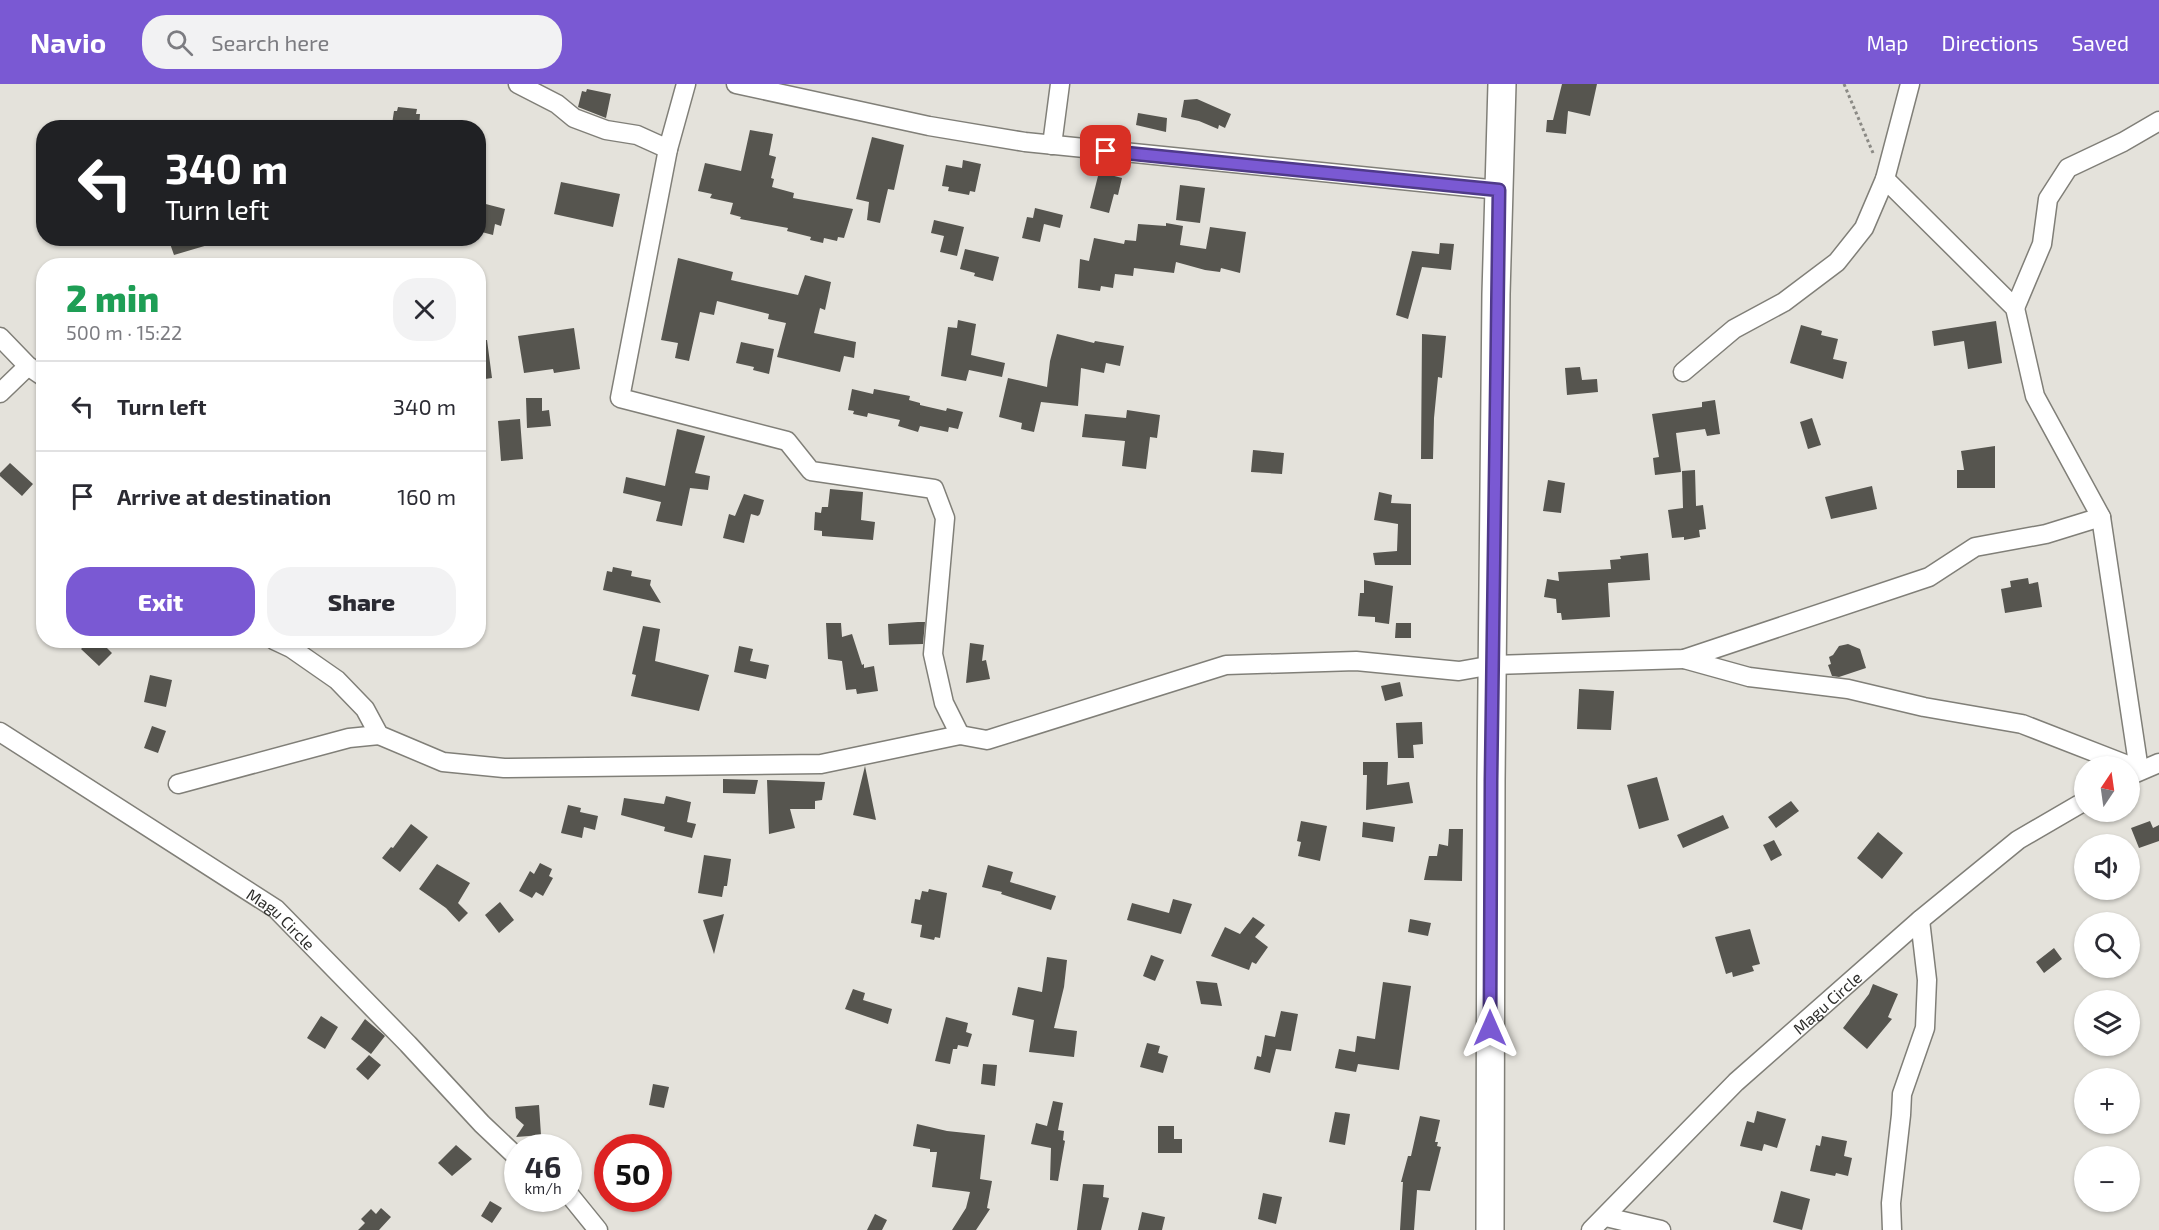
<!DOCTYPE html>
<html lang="en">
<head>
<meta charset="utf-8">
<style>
  body { margin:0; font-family:"Exo 2",sans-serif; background:#f2f2f3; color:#2b2b33; height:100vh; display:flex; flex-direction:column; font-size:22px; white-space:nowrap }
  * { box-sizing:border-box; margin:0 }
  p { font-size:20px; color:#7c7c81 }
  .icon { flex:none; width:33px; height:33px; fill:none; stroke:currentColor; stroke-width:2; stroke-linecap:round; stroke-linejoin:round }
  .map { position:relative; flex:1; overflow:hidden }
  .drawer { position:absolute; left:36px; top:174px; width:450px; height:390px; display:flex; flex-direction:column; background:#fff; border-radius:24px; box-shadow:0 2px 4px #0004 }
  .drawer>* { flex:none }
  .hud { position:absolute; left:36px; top:36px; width:450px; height:126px; border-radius:24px; box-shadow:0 2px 4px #0004; background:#202124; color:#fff; overflow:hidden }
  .needle { width:39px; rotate:13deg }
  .tools { position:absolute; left:2074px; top:672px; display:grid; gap:12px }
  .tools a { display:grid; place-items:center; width:66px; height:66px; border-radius:50%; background:#fff; box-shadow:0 2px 4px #0004; font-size:30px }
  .speed { position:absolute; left:504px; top:1050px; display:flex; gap:12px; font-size:30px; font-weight:700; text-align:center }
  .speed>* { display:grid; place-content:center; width:78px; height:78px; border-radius:50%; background:#fff; box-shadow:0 2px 4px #0004; line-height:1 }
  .speed small { font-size:15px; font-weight:400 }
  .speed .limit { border:9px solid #d22; background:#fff; color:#111 }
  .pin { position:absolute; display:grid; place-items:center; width:51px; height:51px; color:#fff; margin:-26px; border-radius:12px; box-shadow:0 3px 9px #0006 }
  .me { position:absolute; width:66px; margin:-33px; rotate:0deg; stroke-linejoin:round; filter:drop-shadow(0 0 4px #0008) }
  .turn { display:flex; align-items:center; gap:21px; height:126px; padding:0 30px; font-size:27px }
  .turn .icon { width:78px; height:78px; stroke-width:2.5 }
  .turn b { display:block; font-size:42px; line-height:51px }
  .round { display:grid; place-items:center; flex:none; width:63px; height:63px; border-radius:24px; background:#f2f2f3 }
  .summary { display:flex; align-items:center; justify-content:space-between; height:102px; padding:0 30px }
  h1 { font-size:36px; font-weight:800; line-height:45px; color:#1e9e55 }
  .action { display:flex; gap:12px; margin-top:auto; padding:12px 30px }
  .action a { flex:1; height:69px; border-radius:24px; background:#7a59d3; color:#fff; font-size:24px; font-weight:800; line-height:69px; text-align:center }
  .action a+a { background:#f2f2f3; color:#2b2b33 }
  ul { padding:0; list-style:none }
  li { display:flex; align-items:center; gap:18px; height:90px; padding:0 30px; border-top:2px solid #e1e1e2 }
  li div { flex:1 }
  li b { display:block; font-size:22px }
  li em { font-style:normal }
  header { display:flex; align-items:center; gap:36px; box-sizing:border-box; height:84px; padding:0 30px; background:#7a59d3; color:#fff }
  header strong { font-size:28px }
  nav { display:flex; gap:33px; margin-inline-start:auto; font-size:21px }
  .search { width:420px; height:54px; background:#f2f2f3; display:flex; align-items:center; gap:15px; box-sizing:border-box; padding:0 21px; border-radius:24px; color:#7c7c81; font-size:22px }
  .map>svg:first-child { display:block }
  .building { fill:#56554f }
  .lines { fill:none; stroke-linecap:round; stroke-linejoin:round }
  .minor-casing { stroke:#807f78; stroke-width:21 }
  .secondary-casing { stroke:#807f78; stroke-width:30 }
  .path { stroke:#8b8a85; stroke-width:3; stroke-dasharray:3 3; stroke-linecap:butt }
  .minor { stroke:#fff; stroke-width:18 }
  .secondary { stroke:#fff; stroke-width:27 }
  .route-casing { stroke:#4f3a89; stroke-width:15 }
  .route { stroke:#7a59d3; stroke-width:10 }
  .labels { text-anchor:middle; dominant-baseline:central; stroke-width:6; stroke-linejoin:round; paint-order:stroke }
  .street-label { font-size:16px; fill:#2e2e2b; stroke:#e4e2db }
</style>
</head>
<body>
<header>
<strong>Navio</strong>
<div class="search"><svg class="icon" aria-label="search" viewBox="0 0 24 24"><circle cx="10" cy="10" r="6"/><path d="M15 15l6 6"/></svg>Search here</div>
<nav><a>Map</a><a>Directions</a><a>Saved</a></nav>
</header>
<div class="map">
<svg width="2159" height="1146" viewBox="0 0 2159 1146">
  <rect width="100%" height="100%" fill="#e4e2db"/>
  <path class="building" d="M1562,0H1597L1590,32L1568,27L1566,50L1546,48L1547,36H1553Z
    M587,5L611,10L606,34L578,23L582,7L586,8Z
    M1197,15L1231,30L1225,44L1219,41L1218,45L1199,37L1181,33L1184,16Z
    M398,23L417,25L416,30H420L419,44H395V41L392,40L394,27H397Z
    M1138,29L1167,34L1166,48L1136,41Z
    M750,46L773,50L769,71L776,73L771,94L774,95L772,103L794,109L793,114L853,125L844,154L838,153L837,157L824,154L823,159L810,156L811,153L787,147L788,144L740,135L741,133L730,130L733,119L710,114L712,110L698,107L705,79L741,87Z
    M872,53L904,61L894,106L888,105L880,139L867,136L869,118L856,115Z
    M963,76L981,80L975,108L970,107L969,111L948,107L949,103L942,102L946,81L962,84Z
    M1099,88L1122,94L1118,111L1114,110L1109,129L1090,124Z
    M561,98L620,110L613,143L554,130Z
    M1180,101L1205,104L1200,139L1176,136Z
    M478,118L505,125L501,142L495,140L493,151L478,147Z
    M1035,124L1063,131L1060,144L1044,140L1040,158L1022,154L1027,133L1033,134Z
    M934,136L964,143L957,172L940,168L944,152L931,149Z
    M1166,139L1183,142L1180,161L1206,165L1210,143L1246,148L1240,189L1221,184L1220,188L1205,186L1176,178L1174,189L1134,184L1133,192L1115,190L1113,204L1101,202L1100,207L1078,204L1080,175L1089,177L1094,154L1124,160L1125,156L1136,157L1138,140L1166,142Z
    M168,154H218V158L174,171Z
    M1440,159L1454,160L1451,186L1422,183L1408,235L1396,231L1412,167L1439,170Z
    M965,165L999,173L993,197L974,192L975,189L960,185Z
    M678,174L733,188L731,196L798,211L805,191L831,198L825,226L820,224L814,249L856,258L854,274L844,272L840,288L777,273L786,239L768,235L769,230L717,217L714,231L700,228L689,277L675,274L678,259L661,256Z
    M958,236L976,240L971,271L1005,279L1002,293L969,286L966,297L941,292L948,243L957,244Z
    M1996,237L2002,279L1968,285L1964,257L1934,262L1932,247Z
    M1801,241L1822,247L1821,251L1838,255L1833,275L1847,278L1843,295L1790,279Z
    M574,244L580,285L554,289L553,285L524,289L518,252Z
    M1057,250L1094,259L1095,257L1124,262L1120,282L1106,279L1104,289L1081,284L1078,322L1041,318L1034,348L1021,345L1022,339L999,333L1008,294L1047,303L1050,277Z
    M1422,250L1446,252L1442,294L1438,293L1434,334L1433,375H1421Z
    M478,256H487L492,294L478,296Z
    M741,258L774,265L769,290L753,286L754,283L736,279Z
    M1580,283L1582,296L1597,295L1598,308L1567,311L1565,284Z
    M852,305L873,310L874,305L910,312L909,316L920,319V321L946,327L947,324L963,328L958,345L949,343L948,348L920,342L918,348L898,342L900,336L868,329L867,333L853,330L854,327L848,326Z
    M526,314H542V327L549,326L551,342L527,344Z
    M1715,316L1720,350L1707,352L1705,345L1676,349L1681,388L1655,391L1653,374L1659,373L1652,330L1702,323V318Z
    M1127,326L1160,331L1157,354L1150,353L1146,385L1122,382L1125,357L1082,353L1085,330L1126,334Z
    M1812,334L1821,361L1808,365L1800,338Z
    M520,335L523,375L501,377L498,337Z
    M677,345L705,352L695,389L710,392L708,406L690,404L682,442L656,437L661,418L623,409L626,393L665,402Z
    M1995,362V404H1957V386H1964L1961,367Z
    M1253,366L1284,369L1282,390L1251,388Z
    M10,379L33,400L22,412L0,392V389Z
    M1695,386L1696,422L1703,421L1706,445L1699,446L1700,453L1684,456V453L1672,454L1668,426L1683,424L1682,387Z
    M1548,396L1565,399L1561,429L1543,427Z
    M1872,402L1877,425L1831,435L1825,413Z
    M830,405L863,408L861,436L875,438L873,456L822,452V447L814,446L815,428L821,429L822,423H828Z
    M1379,408L1392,411L1391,419L1411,420V481H1375L1373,469L1397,467L1398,440L1374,436Z
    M744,410L764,416L760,430L758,432L751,430L744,459L723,454L729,430L735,432Z
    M1648,469L1650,496L1608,499L1610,533L1562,536L1561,529H1557L1556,515L1544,513L1547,495L1559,497L1558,488L1611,485L1610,476L1621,475L1620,472Z
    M613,483L632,487L631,492L651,496L650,501L661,519L603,506L607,487L612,488Z
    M2028,494L2029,500L2038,498L2042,523L2005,529L2001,505L2011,503L2010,497Z
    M1364,496L1393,502L1389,540L1375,538V533L1358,532L1360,509H1364Z
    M918,538H925L923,560L889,561L888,540Z
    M826,539H841L842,553L852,550L862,581L864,580V584L874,582L878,607L857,610L856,605L846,606L842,577L828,575Z
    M1396,539H1411V554H1395Z
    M643,542L660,545L655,577L709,591L699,627L631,612L636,591L632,590Z
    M90,556H99L112,569L99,582L81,565Z
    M970,559L984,561L982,577L986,576L990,595L966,599Z
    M1848,560L1860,565L1866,584L1839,593L1832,592L1828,581L1831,580L1829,573L1833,571L1839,562Z
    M739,562L753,565L750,577L769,581L766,595L734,588Z
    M150,591L172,596L166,623L144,618Z
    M1400,598L1403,612L1385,617L1381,602Z
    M1579,605L1614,607L1611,646L1577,645Z
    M1422,638L1423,660L1413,661L1414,674H1398L1396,639Z
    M152,642L166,647L158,669L144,664Z
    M1363,678H1388L1387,701L1409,698L1413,719L1366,726L1367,691H1363Z
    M865,682L876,736L853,731Z
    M1657,693L1669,736L1639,745L1627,701Z
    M723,695L758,696L755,710L723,709Z
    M767,696L825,698L822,716L815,717V725H790L795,744L769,750Z
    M666,712L691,718L687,738L696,740L692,754L664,747L665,743L621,731L624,714L664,720Z
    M1791,717L1799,727L1776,744L1768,733Z
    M568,721L581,724L580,728L598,732L595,746L584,743L582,754L561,749Z
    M1723,731L1729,744L1683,764L1677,751Z
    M1301,737L1327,742L1320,777L1298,772L1301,758L1297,757Z
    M2150,737L2153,744L2159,741V757L2139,764L2131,744Z
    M1363,738L1395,743L1393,758L1362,753Z
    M411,740L428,753L400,788L382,774L391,763L393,764Z
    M1449,745H1463L1462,797L1424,796L1429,772H1437L1439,760L1448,762Z
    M1878,748L1903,769L1882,795L1857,774Z
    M1774,756L1782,771L1771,777L1763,761Z
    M704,771L731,775L727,802H724L722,813L698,809Z
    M540,779L552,785L549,792L553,794L543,812L536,808L532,814L519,807L530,787L534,790Z
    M437,780L470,799L458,819L468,829L459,838L446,824L419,805Z
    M988,781L1013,788L1010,798L1056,812L1051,826L1001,810L1002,808L982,803Z
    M929,805L947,809L940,854L935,853L934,856L920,853L922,841L911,839L915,815L920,816L922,807L928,808Z
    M1173,815L1192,820L1181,850L1127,836L1132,819L1169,829Z
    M500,818L514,836L499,849L485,831Z
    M724,830L714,870L703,836Z
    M1253,833L1265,841L1255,853L1268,863L1256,880L1252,878L1249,886L1211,872L1225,843L1240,850Z
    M1410,835L1431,839L1428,852L1408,848Z
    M1750,845L1760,880L1752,882L1754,887L1733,893L1732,888L1726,890L1715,853Z
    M2054,864L2062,875L2044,889L2036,878Z
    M1151,871L1164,876L1155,897L1143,892Z
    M1047,873L1067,876L1064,903L1054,944L1077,947L1074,973L1029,968L1034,936L1012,931L1018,903L1042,908Z
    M1196,897L1217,899L1222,922L1201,920Z
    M1383,898L1411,902L1399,986L1358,980L1356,988L1335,984L1339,965L1355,968L1357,952L1375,955Z
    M1873,900L1898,910L1888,933L1892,935L1867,965L1843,944L1869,910Z
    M853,905L865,909L863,916L892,925L888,940L845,925Z
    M1281,927L1298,930L1291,967L1276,965L1270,989L1254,985L1257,972L1261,973L1265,951L1275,953Z
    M321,932L338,943L325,965L307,954Z
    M946,933L968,939L966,948L972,950L968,963L958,961L957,965H953L950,980L935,977Z
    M365,935L385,952L371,970L351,955Z
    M1147,959L1160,962L1158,969L1168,972L1163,989L1140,983Z
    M369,971L381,981L368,996L356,985Z
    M983,980L997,981L995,1002L981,1000Z
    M653,1000L669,1003L664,1024L649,1021Z
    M1053,1017L1063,1019L1058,1046L1064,1047L1063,1056L1065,1057L1058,1097L1050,1096L1051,1064L1031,1060L1036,1039L1047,1042Z
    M539,1021L541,1051L516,1053L524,1041L516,1034L515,1023Z
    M1757,1027L1786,1035L1777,1064L1764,1060L1762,1067L1740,1062L1747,1037L1754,1039Z
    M1335,1028L1350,1030L1345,1061L1329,1058Z
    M1420,1032L1440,1036L1435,1058H1438L1437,1062L1441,1063L1430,1107L1417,1106L1414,1146H1400L1403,1098H1401L1408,1072H1411Z
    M917,1040L947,1047L985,1051L980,1095L992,1097L987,1124L990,1125L976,1146H952L966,1124L970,1108L932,1103L937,1068H930V1065L913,1062Z
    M1158,1042H1174V1055H1182V1069H1158Z
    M1822,1052L1847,1057L1844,1072L1852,1074L1848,1092L1836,1089L1835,1092L1810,1087L1816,1061L1820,1062Z
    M456,1061L472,1075L452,1092L438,1079Z
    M1083,1100L1104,1101L1103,1113L1109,1114L1101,1146H1077Z
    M1781,1107L1810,1115L1802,1146L1773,1138Z
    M1263,1109L1282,1113L1276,1140L1258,1135Z
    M490,1117L502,1124L492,1139L481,1132Z
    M381,1124L391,1133L379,1146H358L365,1139L361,1135L371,1125L376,1130Z
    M1142,1128L1165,1133L1162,1146H1138Z
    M875,1130L887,1136L882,1146H867Z"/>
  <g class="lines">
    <g class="minor-casing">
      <g id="minor">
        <path d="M518,0L557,20L574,34L606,46L637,51L668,65"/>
        <path d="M686,0L668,65L620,314L787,357L811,387L934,405L945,434L933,570L944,619L960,651"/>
        <path d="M736,0L929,42L1025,58L1499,106"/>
        <path d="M1052,61L1060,0"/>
        <path d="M1885,95L2015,224L2035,312L2101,433L2139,686"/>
        <path d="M2015,224L2042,160L2048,115L2068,84L2123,58L2159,37"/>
        <path d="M0,253L28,282L44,293"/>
        <path d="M1683,288L1734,245L1784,218L1837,178L1864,144L1885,95L1910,0"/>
        <path d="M0,309L28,282"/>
        <path d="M274,556L291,564L337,596L365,625L379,651L443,678L504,684L821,680L960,651L987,656L1226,581L1356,577L1459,587L1493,581L1684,575L1929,493L1975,463L2046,450L2101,433"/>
        <path d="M1684,575L1749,593L1848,605L1924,623L2022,640L2130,682"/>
        <path id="s1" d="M0,648L276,825L408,960L482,1040L518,1074"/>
        <path d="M2131,691L2159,679"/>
        <path d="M178,700L349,654L379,651"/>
        <path d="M568,1109L598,1146"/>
        <path d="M1606,1133L1661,1146"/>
        <path id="s2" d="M1591,1146L1736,998L1920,836L2018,756L2085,717"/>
        <path d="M1892,1146L1891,1119L1901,1031L1902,1010L1925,944L1927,896L1920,836"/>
      </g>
    </g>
    <g class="secondary-casing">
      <path id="secondary" d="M1490,1146L1491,697L1496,210L1502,0"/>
    </g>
    <path class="path" d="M1844,0L1873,69"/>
    <use href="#minor" class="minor"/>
    <use href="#secondary" class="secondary"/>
  </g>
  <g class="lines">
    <g class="route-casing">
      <path id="route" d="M1106,67L1499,106L1491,697L1490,944"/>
    </g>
    <use href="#route" class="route"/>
  </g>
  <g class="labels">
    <g class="street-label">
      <text stroke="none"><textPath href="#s1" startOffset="338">Magu Circle</textPath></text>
      <text stroke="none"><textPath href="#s2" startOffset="328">Magu Circle</textPath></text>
    </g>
  </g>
</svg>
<div class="tools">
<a><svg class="needle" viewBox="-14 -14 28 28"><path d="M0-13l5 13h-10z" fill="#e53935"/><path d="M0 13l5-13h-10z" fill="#7c7c81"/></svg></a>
<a><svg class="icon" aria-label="sound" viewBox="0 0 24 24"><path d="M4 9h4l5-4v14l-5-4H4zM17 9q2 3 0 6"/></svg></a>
<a><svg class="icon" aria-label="search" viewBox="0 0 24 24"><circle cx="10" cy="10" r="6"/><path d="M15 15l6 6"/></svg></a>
<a><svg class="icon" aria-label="layers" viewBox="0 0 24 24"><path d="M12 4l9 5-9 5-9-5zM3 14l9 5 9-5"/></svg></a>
<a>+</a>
<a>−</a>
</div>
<div class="speed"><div>46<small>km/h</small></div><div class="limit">50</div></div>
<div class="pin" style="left:1106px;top:67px;background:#d93025"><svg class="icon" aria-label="arrive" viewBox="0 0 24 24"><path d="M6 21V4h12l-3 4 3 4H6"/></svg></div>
<svg class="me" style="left:1490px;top:944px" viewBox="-20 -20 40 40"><path d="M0-17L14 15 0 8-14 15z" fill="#7a59d3" stroke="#fff" stroke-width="4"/></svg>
<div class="hud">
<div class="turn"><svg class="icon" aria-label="left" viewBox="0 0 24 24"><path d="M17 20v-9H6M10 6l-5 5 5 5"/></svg><div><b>340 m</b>Turn left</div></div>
</div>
<section class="drawer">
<div class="summary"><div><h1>2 min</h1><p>500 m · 15:22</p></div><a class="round"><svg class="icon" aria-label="close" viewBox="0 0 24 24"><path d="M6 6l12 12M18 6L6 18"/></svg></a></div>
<ul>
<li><svg class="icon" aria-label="left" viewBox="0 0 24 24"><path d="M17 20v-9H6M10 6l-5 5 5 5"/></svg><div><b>Turn left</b></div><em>340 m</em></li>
<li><svg class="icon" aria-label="arrive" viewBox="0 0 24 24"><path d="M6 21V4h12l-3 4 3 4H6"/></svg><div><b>Arrive at destination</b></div><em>160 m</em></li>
</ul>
<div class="action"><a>Exit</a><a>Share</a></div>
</section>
</div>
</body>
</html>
